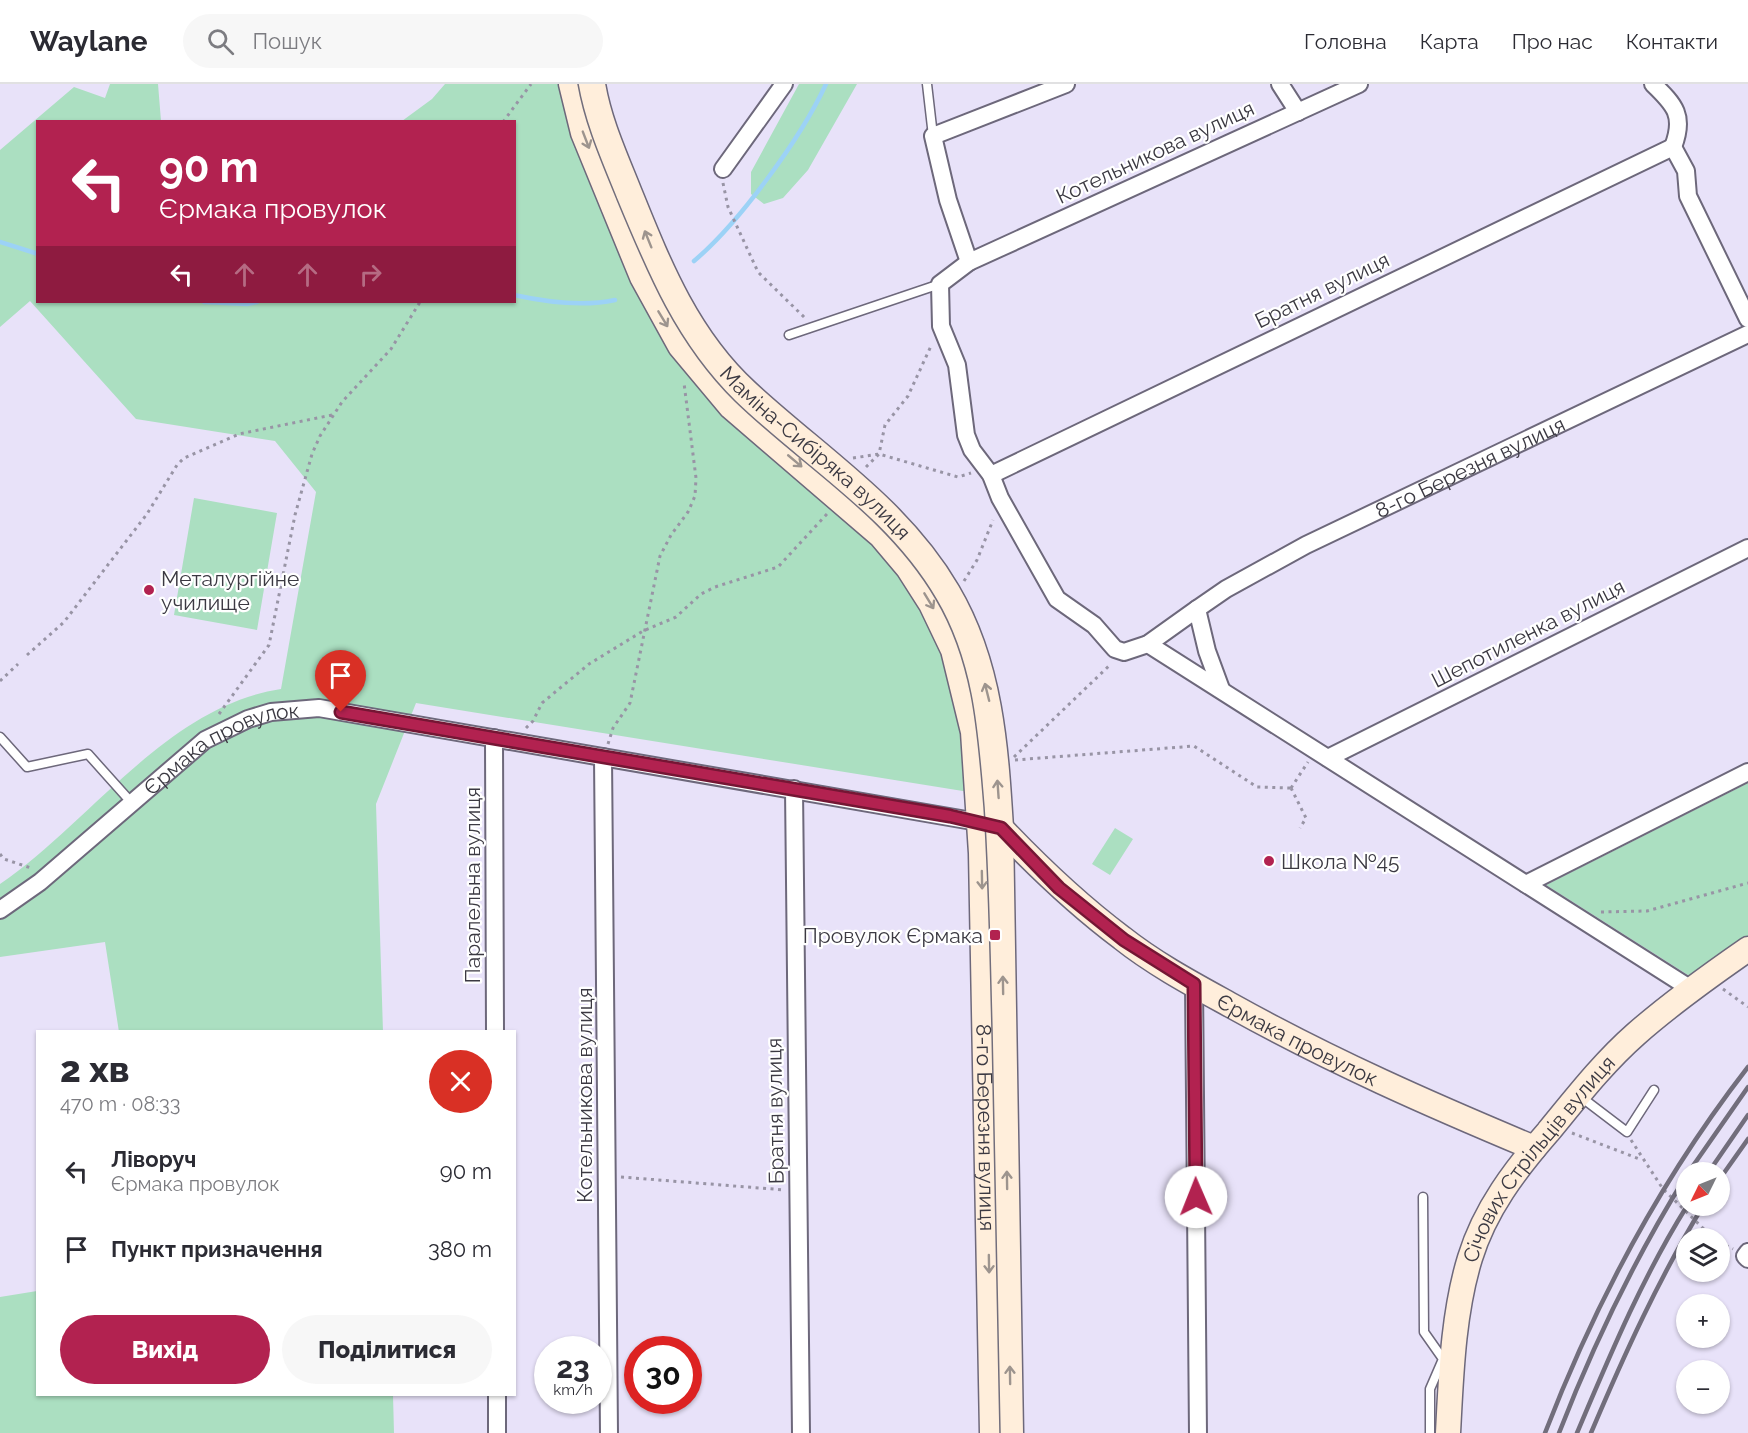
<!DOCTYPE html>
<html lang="uk">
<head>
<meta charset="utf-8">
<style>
  body { margin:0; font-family:Raleway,sans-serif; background:#f7f7f7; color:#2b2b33; height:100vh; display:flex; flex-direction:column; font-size:22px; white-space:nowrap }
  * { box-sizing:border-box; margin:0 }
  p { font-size:20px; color:#7c7c81 }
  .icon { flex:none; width:33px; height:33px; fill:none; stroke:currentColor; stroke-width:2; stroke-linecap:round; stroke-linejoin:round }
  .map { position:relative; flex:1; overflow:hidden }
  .panel { position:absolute; left:36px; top:946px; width:480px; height:366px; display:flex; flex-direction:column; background:#fff; border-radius:0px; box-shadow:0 2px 4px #0004 }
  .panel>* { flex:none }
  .top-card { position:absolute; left:36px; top:36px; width:480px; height:183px; border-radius:0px; box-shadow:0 2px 4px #0004; background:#b22250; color:#fff; overflow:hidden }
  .needle { width:39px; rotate:227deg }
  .fabs { position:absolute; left:1676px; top:1078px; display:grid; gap:12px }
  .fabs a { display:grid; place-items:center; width:54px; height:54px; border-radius:50%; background:#fff; box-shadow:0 2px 4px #0004; font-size:30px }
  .speed { position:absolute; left:534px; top:1252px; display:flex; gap:12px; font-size:30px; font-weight:700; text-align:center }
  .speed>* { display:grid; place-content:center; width:78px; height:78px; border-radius:50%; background:#fff; box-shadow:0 2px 4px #0004; line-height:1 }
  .speed small { font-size:15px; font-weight:400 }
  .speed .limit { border:9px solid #d22; background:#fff; color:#111 }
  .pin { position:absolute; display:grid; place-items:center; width:51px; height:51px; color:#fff; margin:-62px -26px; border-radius:50% 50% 50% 0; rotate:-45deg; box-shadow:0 0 6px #0007 }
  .pin .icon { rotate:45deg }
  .me { position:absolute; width:66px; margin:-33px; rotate:359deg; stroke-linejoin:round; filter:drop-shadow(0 0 4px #0008) }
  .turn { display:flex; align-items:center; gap:21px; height:126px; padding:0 24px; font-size:27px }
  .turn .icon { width:78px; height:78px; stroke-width:2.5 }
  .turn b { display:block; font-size:42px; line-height:51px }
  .lanes { display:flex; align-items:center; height:57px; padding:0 24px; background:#0003; justify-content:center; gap:30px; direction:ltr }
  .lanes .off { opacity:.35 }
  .round { display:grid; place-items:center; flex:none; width:63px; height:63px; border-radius:32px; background:#f7f7f7 }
  .summary { display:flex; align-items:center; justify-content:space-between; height:102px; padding:0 24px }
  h1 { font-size:36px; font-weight:800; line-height:45px }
  .button { display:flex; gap:12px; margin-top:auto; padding:12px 24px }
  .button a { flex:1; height:69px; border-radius:36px; background:#b22250; color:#fff; font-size:24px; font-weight:800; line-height:69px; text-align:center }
  .button a+a { background:#f7f7f7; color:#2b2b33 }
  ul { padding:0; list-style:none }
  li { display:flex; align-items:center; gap:18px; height:78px; padding:0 24px }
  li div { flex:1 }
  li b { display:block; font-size:22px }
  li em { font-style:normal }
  header { display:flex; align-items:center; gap:36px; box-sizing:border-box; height:84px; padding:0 30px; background:#fff; border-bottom:2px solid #e1e1e2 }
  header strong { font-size:28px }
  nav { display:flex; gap:33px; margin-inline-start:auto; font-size:21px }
  .search { width:420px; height:54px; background:#f7f7f7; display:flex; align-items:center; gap:15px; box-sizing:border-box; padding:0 21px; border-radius:33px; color:#7c7c81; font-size:22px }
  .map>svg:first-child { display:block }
  .green { fill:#abdfc1 }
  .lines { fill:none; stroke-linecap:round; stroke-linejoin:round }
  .stream { stroke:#9cd2f6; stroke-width:4.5 }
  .lane-casing { stroke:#6d687b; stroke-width:11 }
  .street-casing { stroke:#6d687b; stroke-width:20 }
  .secondary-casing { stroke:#6d687b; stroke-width:27 }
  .path { stroke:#9894a5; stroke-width:3; stroke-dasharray:3 4.5; stroke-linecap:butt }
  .lane { stroke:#fff; stroke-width:8 }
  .street { stroke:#fff; stroke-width:16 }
  .secondary { stroke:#ffeedb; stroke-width:24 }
  .tram { stroke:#726e7c; stroke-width:1.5 }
  .rail { stroke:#726e7c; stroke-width:4.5 }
  .oneway { stroke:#9d948e }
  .route-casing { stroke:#741634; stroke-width:15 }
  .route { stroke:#b22250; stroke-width:10 }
  .poi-dot { fill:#b22250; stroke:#fff; stroke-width:2 }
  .labels { text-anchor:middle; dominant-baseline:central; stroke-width:4.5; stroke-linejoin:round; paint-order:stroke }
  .street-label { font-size:21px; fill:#3b3942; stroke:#fff }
  .poi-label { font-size:21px; fill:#3b3942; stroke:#fff; text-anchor:start }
</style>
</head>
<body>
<header>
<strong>Waylane</strong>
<div class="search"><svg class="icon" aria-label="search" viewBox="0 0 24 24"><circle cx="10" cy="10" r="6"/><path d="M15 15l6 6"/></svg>Пошук</div>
<nav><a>Головна</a><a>Карта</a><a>Про нас</a><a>Контакти</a></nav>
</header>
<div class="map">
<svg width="1748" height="1349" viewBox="0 0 1748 1349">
  <rect width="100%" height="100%" fill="#e8e2f9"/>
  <path class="green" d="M110,0H158L161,37L38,38V218H514V38L402,37L432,15L445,0H565L636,195L845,427L926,523L961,617L969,708L416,619L376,720L383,948H119L105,858L0,873V800C91,738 167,622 281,605L316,408L275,357L136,335L30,217L0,243V66L74,3L105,14Z
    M799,0H857L808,86L783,114L764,120L751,110V88Z
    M194,414L277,429L257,546L174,531Z
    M1748,699V854L1691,893L1546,801Z
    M1115,744L1133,755L1110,791L1092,780Z
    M37,1207L38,1311H393L394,1349H0V1213Z"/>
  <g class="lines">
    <path class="stream" d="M0,158L38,170
      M694,177C739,139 801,54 826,0
      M514,211C546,218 583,223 615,216
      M204,218L247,220L257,218"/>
    <g class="lane-casing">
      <path id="lane" d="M927,0L933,52
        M789,251L940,200
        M0,653L27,683L88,670L131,718
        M1581,1013L1627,1048L1654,1006
        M1423,1113L1424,1248L1443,1275H1448
        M1430,1349V1305L1443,1275"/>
    </g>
    <g class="street-casing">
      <g id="street">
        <path d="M1280,0L1298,28"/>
        <path d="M1653,0C1675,21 1685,32 1673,63"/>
        <path d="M1673,63L1686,87L1688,112L1748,235"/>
        <path d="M723,85L784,0"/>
        <path d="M969,178L948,116L933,52L1066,0"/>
        <path d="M991,391L1673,63"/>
        <path id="s1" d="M1197,525L1226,505L1306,461L1748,250"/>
        <path d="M1148,560L1691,905"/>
        <path d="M1221,605L1207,567L1197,525L1148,560L1124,568L1115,565L1094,541L1057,515L1000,414L991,391L972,366L966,351L957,281L941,242L940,200L969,178L1359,0"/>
        <path d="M494,654L495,948"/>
        <path d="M603,673L609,1349"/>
        <path d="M1328,674L1748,464"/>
        <path d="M794,705L801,1349"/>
        <path d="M1526,800L1748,688"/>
        <path id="s2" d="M0,826L40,798L205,656L248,635L271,628L319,624L978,738"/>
        <path d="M1194,900L1198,1349"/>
        <path d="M1748,1168L1745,1172L1748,1175"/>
        <path d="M497,1311V1349"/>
      </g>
    </g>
    <g class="secondary-casing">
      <g id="secondary">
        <path id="s3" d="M571,0L583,49L642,193L680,262L731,323L881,452L908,484L931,520L953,566L973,648L981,769L992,1349"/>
        <path id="s4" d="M593,0C599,37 615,72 629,107C659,181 687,253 747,308C817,373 899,424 948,508C991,581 996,663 1001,744L1011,1349"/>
        <path id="s5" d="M992,742L1001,744C1039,784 1078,821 1122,854C1156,881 1196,902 1234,923C1331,977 1431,1021 1534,1064"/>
        <path id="s6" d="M1448,1349C1451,1292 1453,1229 1470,1174C1485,1125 1515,1086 1548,1048C1576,1014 1603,979 1636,950C1671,919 1709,892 1748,865"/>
      </g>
    </g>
    <path class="path" d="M503,38L531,0
      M723,99L728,123L758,188L805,234
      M853,374L879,370L958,393L971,389
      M866,383L879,370L885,341L908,312L931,262
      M964,497L977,476L993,436
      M27,571L64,538L147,430L177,381L184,374L239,350L332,331
      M0,597L18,580
      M219,630L269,561L295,431L312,370L320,352L342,318L391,265L420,218
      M526,644L533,637L542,619L589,580L643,547L676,533L701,510L715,503L778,483L827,430
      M608,660L613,644L630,619L660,472L671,451L688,428L695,412L696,394L684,299
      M1014,673L1111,580
      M1015,676L1194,662L1257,703L1291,704
      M1291,704L1306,734L1300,744
      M1291,704L1308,678
      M0,770L4,775L31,784
      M1601,828L1647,827L1748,799
      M1723,905L1748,923
      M1572,1049L1642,1076
      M1631,1056L1663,1105L1714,1155
      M621,1093L785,1106
      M1719,1158L1733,1165"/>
    <use href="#lane" class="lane"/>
    <use href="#street" class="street"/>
    <use href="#secondary" class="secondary"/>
    <path class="tram" d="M578,0C585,40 601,76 616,113C647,188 676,259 735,317C803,383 887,431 936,515C974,579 978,650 984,723C989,797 990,872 992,946C994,1081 997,1215 1000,1349"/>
    <path class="rail" d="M1688,1089L1748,1003
      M1708,1089L1748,1031
      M1719,1096L1748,1055
      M1545,1349C1596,1217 1661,1095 1748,983
      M1559,1349C1594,1259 1635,1174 1686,1092
      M1577,1349C1610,1271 1642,1194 1687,1122
      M1591,1349C1624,1271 1659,1194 1703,1122"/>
  </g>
  <defs><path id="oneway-shaft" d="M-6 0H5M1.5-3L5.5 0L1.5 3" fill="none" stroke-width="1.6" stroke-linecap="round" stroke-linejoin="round" transform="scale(1.5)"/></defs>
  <g class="oneway">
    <use href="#oneway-shaft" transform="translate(586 56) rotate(69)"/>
    <use href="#oneway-shaft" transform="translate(648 155) rotate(-112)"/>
    <use href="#oneway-shaft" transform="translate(663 235) rotate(59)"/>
    <use href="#oneway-shaft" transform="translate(795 377) rotate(40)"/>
    <use href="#oneway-shaft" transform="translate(929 517) rotate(59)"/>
    <use href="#oneway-shaft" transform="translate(987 608) rotate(-104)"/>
    <use href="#oneway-shaft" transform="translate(998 705) rotate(-94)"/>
    <use href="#oneway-shaft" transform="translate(982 796) rotate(89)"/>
    <use href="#oneway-shaft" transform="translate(1003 901) rotate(-91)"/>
    <use href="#oneway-shaft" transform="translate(1007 1096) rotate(-91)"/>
    <use href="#oneway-shaft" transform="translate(989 1180) rotate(89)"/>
    <use href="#oneway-shaft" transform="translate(1010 1291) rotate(-91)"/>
  </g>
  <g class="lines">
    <g class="route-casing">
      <path id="route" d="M341,628L950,732L1001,744L1059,804L1124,856L1194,900L1196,1113"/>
    </g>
    <use href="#route" class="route"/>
  </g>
  <g class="poi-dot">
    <circle cx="149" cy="506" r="6"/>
    <circle cx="1269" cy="777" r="6"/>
    <rect x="989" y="845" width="12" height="12" rx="3"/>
  </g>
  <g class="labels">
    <g class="street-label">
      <text transform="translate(1155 68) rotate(-25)">Котельникова вулиця</text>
      <text transform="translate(1322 206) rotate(-26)">Братня вулиця</text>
      <text stroke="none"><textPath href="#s4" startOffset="440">Маміна-Сибіряка вулиця</textPath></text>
      <text stroke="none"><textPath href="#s1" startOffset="308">8-го Березня вулиця</textPath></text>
      <text transform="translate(1528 549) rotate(-27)">Шепотиленка вулиця</text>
      <text stroke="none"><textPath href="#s2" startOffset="278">Єрмака провулок</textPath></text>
      <text transform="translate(472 801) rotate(-90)">Паралельна вулиця</text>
      <text stroke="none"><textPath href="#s5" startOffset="376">Єрмака провулок</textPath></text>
      <text transform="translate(584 1011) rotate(-90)">Котельникова вулиця</text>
      <text transform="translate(775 1027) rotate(-91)">Братня вулиця</text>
      <text stroke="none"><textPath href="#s3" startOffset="1178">8-го Березня вулиця</textPath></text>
      <text stroke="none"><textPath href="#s6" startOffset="298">Січових Стрільців вулиця</textPath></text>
    </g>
    <g class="poi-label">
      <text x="161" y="494">Металургійне<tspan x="161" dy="24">училище</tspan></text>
      <text x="1281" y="777">Школа №45</text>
      <text x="983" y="851" text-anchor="end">Провулок Єрмака</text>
    </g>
  </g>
</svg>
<div class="fabs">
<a><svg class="needle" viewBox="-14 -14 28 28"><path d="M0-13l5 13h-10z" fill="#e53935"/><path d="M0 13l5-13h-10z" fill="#7c7c81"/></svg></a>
<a><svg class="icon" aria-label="layers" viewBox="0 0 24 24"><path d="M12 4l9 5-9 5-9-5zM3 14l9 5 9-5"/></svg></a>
<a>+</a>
<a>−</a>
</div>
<div class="speed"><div>23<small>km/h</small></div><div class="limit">30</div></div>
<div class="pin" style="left:341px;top:628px;background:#d93025"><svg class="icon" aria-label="arrive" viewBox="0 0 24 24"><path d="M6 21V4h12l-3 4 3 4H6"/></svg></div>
<svg class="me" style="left:1196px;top:1113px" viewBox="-20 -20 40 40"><circle r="19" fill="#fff"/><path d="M0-13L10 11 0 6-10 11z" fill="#b22250"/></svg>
<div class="top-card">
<div class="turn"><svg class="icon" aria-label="left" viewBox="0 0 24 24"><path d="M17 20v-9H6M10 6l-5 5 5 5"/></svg><div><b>90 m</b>Єрмака провулок</div></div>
<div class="lanes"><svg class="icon" aria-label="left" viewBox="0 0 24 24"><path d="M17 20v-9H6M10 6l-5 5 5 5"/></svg><svg class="icon off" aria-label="ahead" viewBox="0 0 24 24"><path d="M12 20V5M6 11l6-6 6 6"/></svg><svg class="icon off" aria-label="ahead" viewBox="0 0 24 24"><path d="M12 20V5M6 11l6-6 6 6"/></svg><svg class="icon off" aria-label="right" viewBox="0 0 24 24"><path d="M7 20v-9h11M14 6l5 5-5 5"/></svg></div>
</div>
<section class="panel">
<div class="summary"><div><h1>2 хв</h1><p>470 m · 08:33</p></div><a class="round" style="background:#d93025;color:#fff"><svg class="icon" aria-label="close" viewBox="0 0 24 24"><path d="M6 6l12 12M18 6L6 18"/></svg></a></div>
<ul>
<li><svg class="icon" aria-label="left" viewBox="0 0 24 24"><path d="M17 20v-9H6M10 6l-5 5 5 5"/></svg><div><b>Ліворуч</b><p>Єрмака провулок</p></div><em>90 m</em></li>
<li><svg class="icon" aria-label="arrive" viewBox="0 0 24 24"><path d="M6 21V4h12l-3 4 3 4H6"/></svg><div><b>Пункт призначення</b></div><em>380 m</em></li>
</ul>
<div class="button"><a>Вихід</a><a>Поділитися</a></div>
</section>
</div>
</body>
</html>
